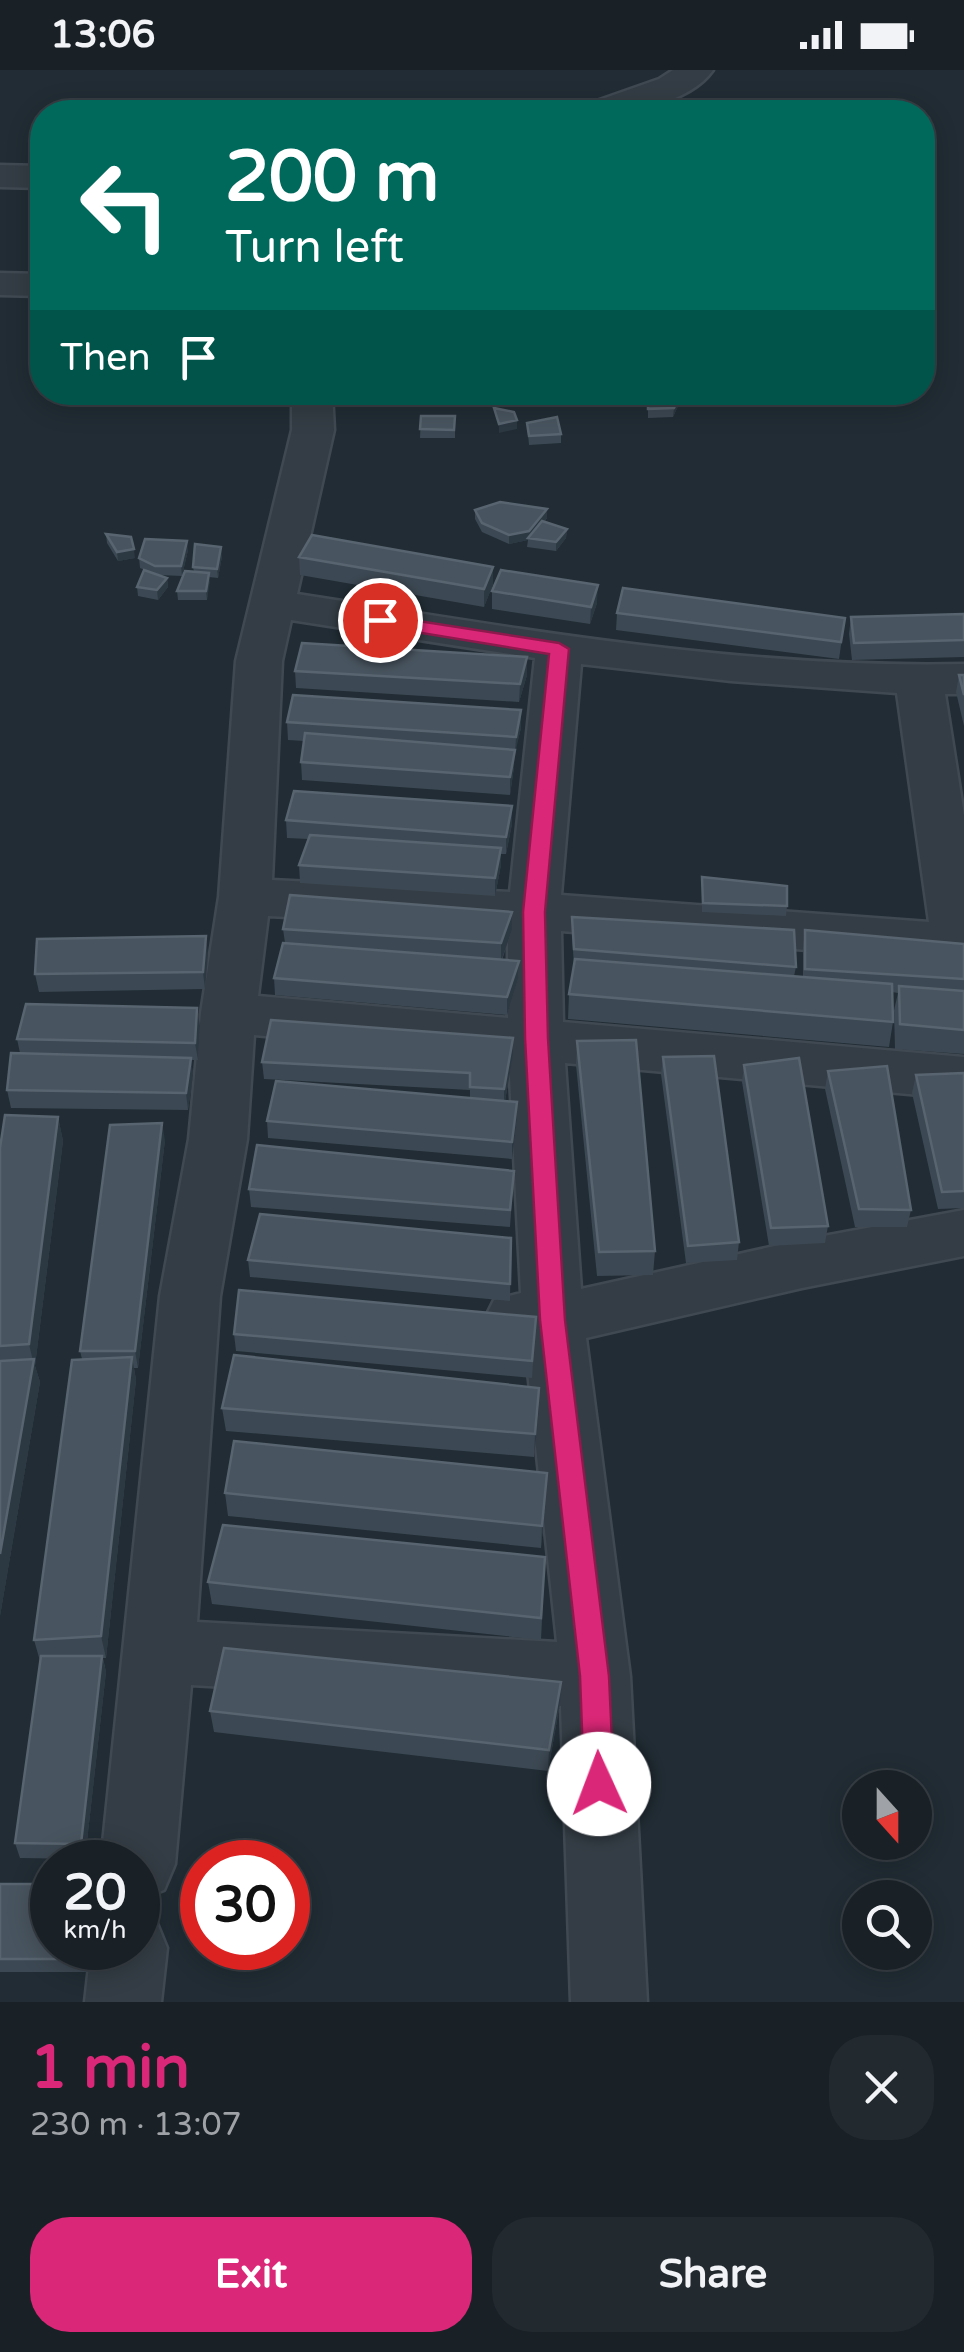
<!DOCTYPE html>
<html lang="en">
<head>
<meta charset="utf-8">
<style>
  body { margin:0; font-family:"Varela Round",sans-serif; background:#22292f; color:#f1f3f6; height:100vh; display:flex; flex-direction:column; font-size:38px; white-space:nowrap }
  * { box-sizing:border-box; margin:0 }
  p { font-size:32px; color:#9fa3a7 }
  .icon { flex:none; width:55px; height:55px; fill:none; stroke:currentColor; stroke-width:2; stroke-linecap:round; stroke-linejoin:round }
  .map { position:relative; height:1932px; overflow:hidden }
  .panel { display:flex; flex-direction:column; background:#192127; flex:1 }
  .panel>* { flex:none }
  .hud { position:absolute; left:30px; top:30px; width:905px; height:305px; border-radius:40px; box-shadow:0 5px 25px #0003,0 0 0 2px #373e44; background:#00695c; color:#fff; overflow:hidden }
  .needle { width:65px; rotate:159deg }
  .fabs { position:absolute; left:842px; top:1700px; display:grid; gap:20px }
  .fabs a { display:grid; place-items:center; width:90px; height:90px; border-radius:50%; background:#192127; box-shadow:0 5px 25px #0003,0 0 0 2px #373e44; font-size:50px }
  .speed { position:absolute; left:30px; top:1770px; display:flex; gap:20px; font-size:50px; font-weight:700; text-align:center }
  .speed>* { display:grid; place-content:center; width:130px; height:130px; border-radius:50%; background:#192127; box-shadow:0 5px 25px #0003,0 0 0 2px #373e44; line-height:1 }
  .speed small { font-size:25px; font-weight:400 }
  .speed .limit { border:15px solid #d22; background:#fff; color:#111 }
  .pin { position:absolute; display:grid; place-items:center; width:85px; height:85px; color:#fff; margin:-42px; border:5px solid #fff; border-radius:50%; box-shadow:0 2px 10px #0007 }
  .me { position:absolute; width:110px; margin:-55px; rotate:358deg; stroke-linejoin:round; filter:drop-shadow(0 0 8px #0008) }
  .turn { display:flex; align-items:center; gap:35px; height:210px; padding:0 30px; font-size:45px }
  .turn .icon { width:130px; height:130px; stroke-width:2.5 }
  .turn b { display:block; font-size:70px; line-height:85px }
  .then { display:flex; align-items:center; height:95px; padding:0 30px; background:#0003; gap:20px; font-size:38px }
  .round { display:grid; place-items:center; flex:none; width:105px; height:105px; border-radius:40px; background:#22292f }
  .head { display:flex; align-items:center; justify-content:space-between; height:170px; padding:0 30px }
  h1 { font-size:60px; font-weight:700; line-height:75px; color:#db2777 }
  .action { display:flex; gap:20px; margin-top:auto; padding:20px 30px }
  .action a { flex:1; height:115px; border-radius:40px; background:#db2777; color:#fff; font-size:40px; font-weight:700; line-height:115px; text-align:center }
  .action a+a { background:#22292f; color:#f1f3f6 }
  .status { display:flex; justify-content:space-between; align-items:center; height:70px; padding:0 50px; background:#192127; direction:ltr }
  .status svg { height:28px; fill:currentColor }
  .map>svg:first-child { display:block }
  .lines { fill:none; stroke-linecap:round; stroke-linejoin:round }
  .minor-casing { stroke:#404952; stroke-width:5 }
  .minor { fill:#343d45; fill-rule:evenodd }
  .wall { fill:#3c4853 }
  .shaded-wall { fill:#2c3842 }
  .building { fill:#48545f; stroke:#58646f; stroke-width:2.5 }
  .route { fill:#db2777; stroke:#8e194d; stroke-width:2.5 }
</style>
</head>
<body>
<div class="status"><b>13:06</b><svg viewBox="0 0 49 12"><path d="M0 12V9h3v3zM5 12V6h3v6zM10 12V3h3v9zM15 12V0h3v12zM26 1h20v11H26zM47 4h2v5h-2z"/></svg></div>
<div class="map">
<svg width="964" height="1932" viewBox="0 0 964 1932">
  <rect width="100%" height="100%" fill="#212c34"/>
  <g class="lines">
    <g class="minor-casing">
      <path id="minor" d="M673,0H713C688,36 619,45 580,42L585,35L659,9Z
        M0,95L42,96V118L0,117Z
        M0,203L42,204V226L0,225Z
        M292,322H332L334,360L297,524C516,558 741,599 964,594V624H945L964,745V892L561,861L563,952L964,987V1029L565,993L581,1219L802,1170L964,1140V1186L802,1218L586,1268L630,1606L647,1932H571L561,1636L191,1615L175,1794L164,1820L138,1830V1792H101L160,1226L189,1069L201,943L219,827L236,591L292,360ZM291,550L535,588L510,822L272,810L282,591ZM581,594L731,611L897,623L929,852L561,825ZM268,846L508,858V948L258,926ZM254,965L509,988L521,1223L494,1230L485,1248L494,1266L525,1274L557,1572L197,1552L220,1226L247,1069Z
        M138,1844L156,1851L167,1878L161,1932H85L91,1878H138Z"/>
    </g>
    <use href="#minor" class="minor"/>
  </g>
  <path class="wall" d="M680,325L679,334L673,347L648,348V326Z
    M421,346H455V368H420Z
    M527,353L561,364V373L529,375Z
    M547,439V448L545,451L567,459L566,468L556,481L527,477L528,470L509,474L482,462L475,449V440Z
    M106,464L135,488L118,491L107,473Z
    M188,480L182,506L158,505L167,508L168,517L158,530L138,526L137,517L152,503L140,498L139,488Z
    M222,486L218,508L209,507L207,530H178L177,521L194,502L193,497Z
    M299,487L493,497V514L484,537L300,505Z
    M492,521L597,533L590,554L492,539Z
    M617,543L845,548L839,589L616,560Z
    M964,544V587L852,590L849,564L851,547Z
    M527,587V605L519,632L296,618L295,601Z
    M959,605H964V656L956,622Z
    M521,640V658L514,684V697L510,725L302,710L301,692L304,671L288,670L287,652Z
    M286,750L512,754L506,784H501V795L495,826L300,813L299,795L308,769L287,768Z
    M702,807L787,836L786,846L702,842Z
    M572,847L796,897L794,906L803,907V877L805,860L964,874V984L895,979L894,940L898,923L892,922L893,952L889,977L568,949L569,924L574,897L572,864Z
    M283,859L512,860L502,890L519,891L518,909L507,945L275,925L274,908L285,873Z
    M208,884L205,919L39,922L35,904Z
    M200,956L198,990H191L193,1005L188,1040L11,1038L7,1020L20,983L17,969Z
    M577,971L655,1181L653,1205L597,1206L576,995Z
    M513,985L505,1031L517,1032V1050L512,1089L268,1068L267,1051L470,1028V1020L264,1009L262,992Z
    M663,987L739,1172L737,1190L686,1193L661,1004Z
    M744,995L828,1156L825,1173L769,1176L742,1012Z
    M828,1001L911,1140L907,1157H855L825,1019Z
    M964,1003V1138L938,1139L912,1023L916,1005Z
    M58,1047L63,1071L35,1296L40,1312L0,1546V1078Z
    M165,1070L138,1298H134L136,1310L106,1588H103L106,1602L85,1789L20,1788L15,1773L40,1591L34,1570L82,1289L80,1281Z
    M514,1101L510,1157L251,1137L249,1119Z
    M511,1168L510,1231L250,1207L248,1190Z
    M536,1247L532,1308L236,1281L234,1264Z
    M222,1338L539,1341L534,1387L226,1361Z
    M225,1423L546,1426L541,1478L228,1446Z
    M545,1487L541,1570L212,1534L208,1512Z
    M560,1633L548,1701L214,1662L210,1641Z
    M0,1814L52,1878H98L96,1902H0Z"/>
  <path class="shaded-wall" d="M680,325L679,334L673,347L674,338Z
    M517,350V359L499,363V354Z
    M547,439V448L529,470L528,468V470L509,474V465Z
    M567,459L566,468L556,481V472Z
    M187,471L188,480L182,506L181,496Z
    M221,477L222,486L218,508L217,499Z
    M134,479L135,488L118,491L117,482Z
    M493,497V514L484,537V519Z
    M209,503L210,512L207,530L206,521Z
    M167,508L168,517L158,530L157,520Z
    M598,515L597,533L590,554L591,537Z
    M527,587V605L519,632L520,614Z
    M521,640V658L515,684L516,667Z
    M515,680L514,697L510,725V707Z
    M512,736V754L506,784V767Z
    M501,778V795L495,826V808Z
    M512,842V860L501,891V873Z
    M206,866L208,884L205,919L203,902Z
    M519,891L518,909L507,945V927Z
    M197,938L200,956L198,990L195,973Z
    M513,968V985L504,1037V1019Z
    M191,988L193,1005L188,1040L186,1023Z
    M517,1032V1050L512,1089V1072Z
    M58,1047L63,1071L35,1296L40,1312L0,1546V1484L33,1291L29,1274Z
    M162,1053L165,1070L138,1298L135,1281Z
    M132,1287L136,1310L106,1588L101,1566Z
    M539,1318V1341L534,1387L535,1364Z
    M547,1403L546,1426L541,1478L542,1456Z
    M102,1586L106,1602L85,1789L81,1774Z
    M561,1612L560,1633L548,1701L549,1680Z
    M93,1878H98L96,1902L92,1889Z"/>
  <path class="building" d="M680,325L674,338L648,339V326Z
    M494,338L514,342L517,350L499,354Z
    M421,346H455L454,360L420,359Z
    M557,347L561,364L529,366L527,353Z
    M500,432L547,439L529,461L509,465L482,453L475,440Z
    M542,451L567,459L556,472L528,468Z
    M106,464L131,467L134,479L117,482Z
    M312,465L493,497L484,519L299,487Z
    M145,469L187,471L181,496H155L139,488Z
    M195,474L221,477L217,499L193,497Z
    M144,500L167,508L157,520L137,517Z
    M501,500L598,515L591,537L492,521Z
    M185,501L209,503L206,521H177Z
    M623,518L845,548L841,572L617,543Z
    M964,544V570L854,573L851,547Z
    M302,573L527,587L520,614L295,601Z
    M959,605H964V625Z
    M293,625L521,640L516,667L287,652Z
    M305,663L515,680L510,707L301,692Z
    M294,721L512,736L506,767L286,750Z
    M310,765L501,778L495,808L299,795Z
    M702,807L787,816V836L703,833Z
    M290,825L512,842L501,873L283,859Z
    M572,847L794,860L796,897L574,879Z
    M805,860L964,874V909L805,899Z
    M206,866L203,902L35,904L37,869Z
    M283,873L519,891L507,927L274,908Z
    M575,889L892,914L893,952L569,924Z
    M899,916L964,921V960L900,954Z
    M26,934L197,938L195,973L17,969Z
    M271,950L513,968L504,1019L470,1017V1003L262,992Z
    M636,970L655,1181L599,1182L577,971Z
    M11,983L191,988L186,1023L7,1020Z
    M714,986L739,1172L688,1176L663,987Z
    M799,988L828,1156L771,1158L744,995Z
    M887,996L911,1140L859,1139L828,1001Z
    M964,1003V1121L942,1122L916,1005Z
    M276,1011L517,1032L512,1072L267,1051Z
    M5,1045L58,1047L29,1274L0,1276V1078Z
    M162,1053L135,1281H80L110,1055Z
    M257,1075L514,1101L510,1140L249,1119Z
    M260,1144L511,1168L510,1214L248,1190Z
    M239,1220L536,1247L532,1291L234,1264Z
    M234,1285L539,1318L535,1364L222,1338Z
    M132,1287L101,1566L34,1570L72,1290Z
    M34,1289L0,1484V1291Z
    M234,1371L547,1403L542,1456L225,1423Z
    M223,1455L545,1487L541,1548L208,1512Z
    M224,1578L561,1612L549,1680L210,1641Z
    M41,1586H102L81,1774L15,1773Z
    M0,1814H52V1878H93L92,1889H0Z"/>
  <path class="route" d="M380,545L559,573L569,579L545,842L548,968L565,1250L609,1606L614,1714L610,1725L599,1729L589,1725L584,1714L580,1606L540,1250L525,968L523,842L549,584L373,555V546Z"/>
</svg>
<div class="fabs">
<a><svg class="needle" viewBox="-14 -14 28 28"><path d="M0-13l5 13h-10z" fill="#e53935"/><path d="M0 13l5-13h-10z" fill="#9fa3a7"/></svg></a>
<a><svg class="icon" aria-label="search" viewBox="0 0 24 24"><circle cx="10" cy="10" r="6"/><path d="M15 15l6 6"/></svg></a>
</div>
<div class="speed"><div>20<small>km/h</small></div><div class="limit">30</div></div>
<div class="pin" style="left:380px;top:550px;background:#d93025"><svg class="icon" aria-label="arrive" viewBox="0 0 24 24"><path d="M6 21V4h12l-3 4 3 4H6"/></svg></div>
<svg class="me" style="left:599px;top:1714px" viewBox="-20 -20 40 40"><circle r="19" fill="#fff"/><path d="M0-13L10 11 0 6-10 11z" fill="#db2777"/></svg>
<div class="hud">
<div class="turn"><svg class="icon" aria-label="left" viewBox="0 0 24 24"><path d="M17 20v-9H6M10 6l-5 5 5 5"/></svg><div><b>200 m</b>Turn left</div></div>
<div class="then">Then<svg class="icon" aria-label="arrive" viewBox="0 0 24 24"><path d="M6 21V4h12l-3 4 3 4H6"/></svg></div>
</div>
</div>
<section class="panel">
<div class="head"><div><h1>1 min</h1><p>230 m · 13:07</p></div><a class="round"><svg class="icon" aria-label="close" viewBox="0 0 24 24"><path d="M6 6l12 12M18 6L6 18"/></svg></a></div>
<div class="action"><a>Exit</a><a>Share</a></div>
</section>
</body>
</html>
